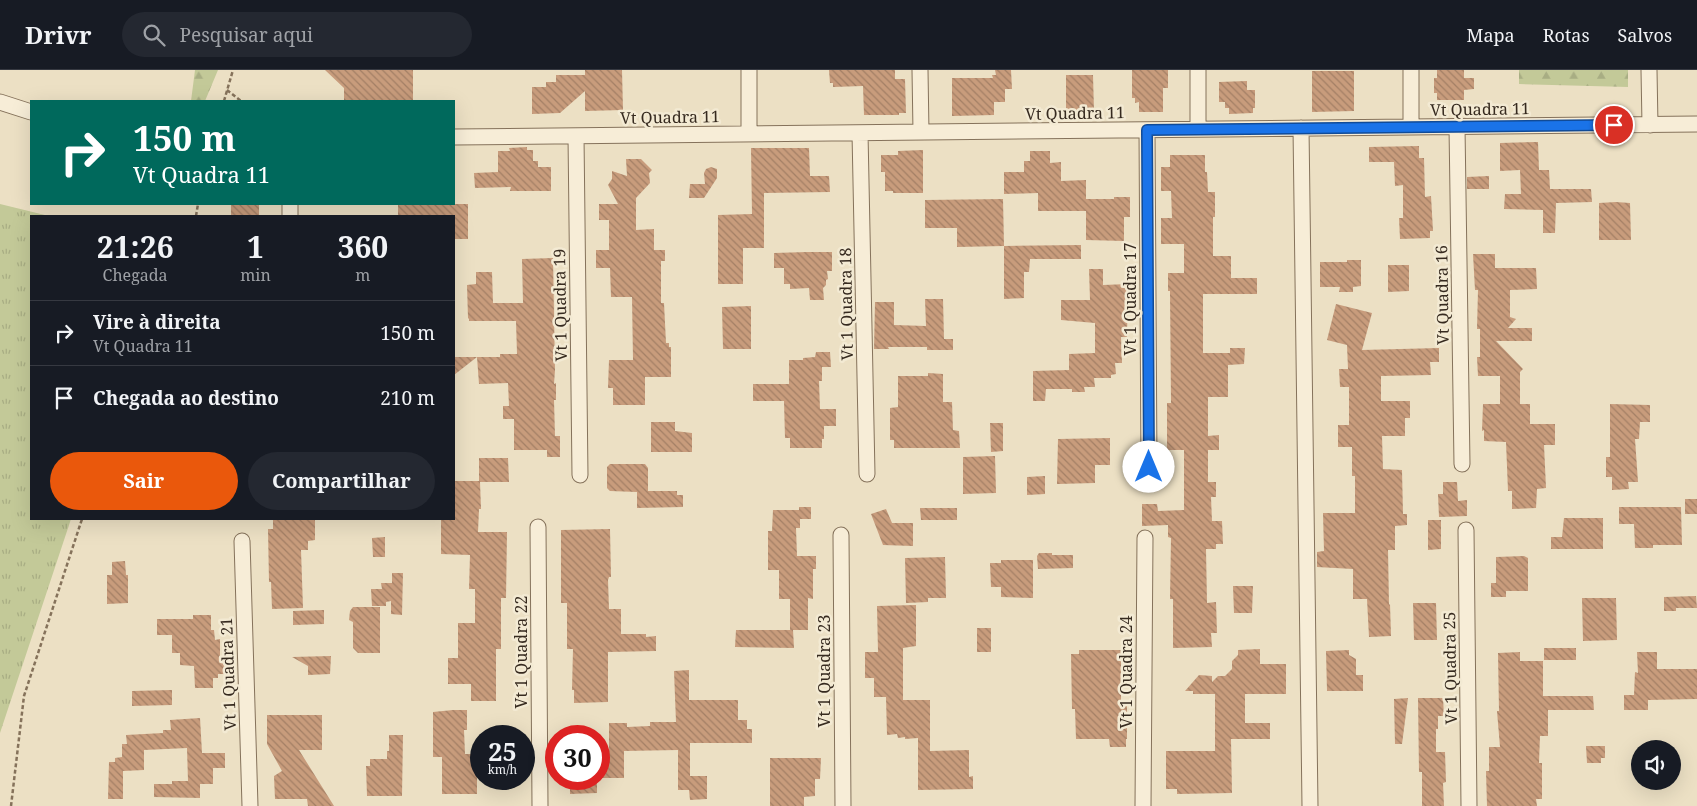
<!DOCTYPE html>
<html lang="pt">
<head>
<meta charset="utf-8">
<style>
  body { margin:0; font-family:"Noto Serif",serif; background:#242831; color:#f1f3f6; height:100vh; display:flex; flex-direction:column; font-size:19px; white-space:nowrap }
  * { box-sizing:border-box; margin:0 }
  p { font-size:16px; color:#9ea1a6 }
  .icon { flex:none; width:28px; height:28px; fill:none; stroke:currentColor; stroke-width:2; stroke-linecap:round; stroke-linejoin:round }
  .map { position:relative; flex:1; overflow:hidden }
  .side { position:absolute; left:30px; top:145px; width:425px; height:305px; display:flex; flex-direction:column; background:#171b24; border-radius:0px; box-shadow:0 5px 20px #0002 }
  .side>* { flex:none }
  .banner { position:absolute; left:30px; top:30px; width:425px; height:105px; border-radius:0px; box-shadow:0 5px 20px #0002; background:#00695c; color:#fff; overflow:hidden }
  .fabs { position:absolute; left:1631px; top:670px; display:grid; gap:10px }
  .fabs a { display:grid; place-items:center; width:50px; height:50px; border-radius:50%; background:#171b24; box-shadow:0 5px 20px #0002; font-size:25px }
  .speed { position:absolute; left:470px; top:655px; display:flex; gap:10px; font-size:25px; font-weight:700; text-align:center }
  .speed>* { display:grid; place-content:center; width:65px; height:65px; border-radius:50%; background:#171b24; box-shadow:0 5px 20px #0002; line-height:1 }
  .speed small { font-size:12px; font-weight:400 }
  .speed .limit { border:8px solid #d22; background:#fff; color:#111 }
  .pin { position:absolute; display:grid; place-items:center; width:42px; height:42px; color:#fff; margin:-21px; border:2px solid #fff; border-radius:50%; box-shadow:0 1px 5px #0007 }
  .me { position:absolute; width:55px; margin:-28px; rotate:0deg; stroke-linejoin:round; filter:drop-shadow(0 0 4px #0008) }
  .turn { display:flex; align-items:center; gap:18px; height:105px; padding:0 20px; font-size:22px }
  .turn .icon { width:65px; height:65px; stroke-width:2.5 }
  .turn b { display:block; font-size:35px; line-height:42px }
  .eta { display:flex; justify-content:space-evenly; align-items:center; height:85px; text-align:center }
  .eta b { font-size:30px; font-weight:700; line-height:35px }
  .cta { display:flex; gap:10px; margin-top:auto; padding:10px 20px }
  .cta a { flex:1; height:58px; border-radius:30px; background:#ea580c; color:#fff; font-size:20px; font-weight:700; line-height:58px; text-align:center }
  .cta a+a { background:#242831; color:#f1f3f6 }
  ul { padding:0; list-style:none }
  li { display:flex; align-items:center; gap:15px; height:65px; padding:0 20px; border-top:1px solid #363941 }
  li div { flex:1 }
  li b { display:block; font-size:19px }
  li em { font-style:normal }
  header { display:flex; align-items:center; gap:30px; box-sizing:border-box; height:70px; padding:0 25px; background:#171b24; border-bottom:1px solid #363941 }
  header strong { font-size:24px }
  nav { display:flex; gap:28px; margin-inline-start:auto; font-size:18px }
  .search { width:350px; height:45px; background:#242831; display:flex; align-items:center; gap:12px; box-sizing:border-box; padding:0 18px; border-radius:28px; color:#9ea1a6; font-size:19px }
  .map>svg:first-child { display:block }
  .grass { fill:url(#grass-tufts) }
  .forest { fill:url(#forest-firs) }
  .building { fill:url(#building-back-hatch) }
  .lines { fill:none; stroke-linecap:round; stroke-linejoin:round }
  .minor-casing { stroke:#85725b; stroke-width:17 }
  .path { stroke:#85725b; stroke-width:2.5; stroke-dasharray:4 2.5; stroke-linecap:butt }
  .minor { stroke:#f7edd7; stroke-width:15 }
  .route-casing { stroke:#114b97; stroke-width:12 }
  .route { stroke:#1a73e8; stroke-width:9 }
  .labels { text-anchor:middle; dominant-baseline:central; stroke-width:5; stroke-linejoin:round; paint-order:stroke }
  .street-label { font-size:16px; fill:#362a1f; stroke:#f3ead3 }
</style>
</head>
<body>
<header>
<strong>Drivr</strong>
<div class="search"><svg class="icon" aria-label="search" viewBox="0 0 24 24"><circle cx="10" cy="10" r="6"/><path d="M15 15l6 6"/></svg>Pesquisar aqui</div>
<nav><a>Mapa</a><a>Rotas</a><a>Salvos</a></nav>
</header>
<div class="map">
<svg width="1697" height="736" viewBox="0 0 1697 736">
  <defs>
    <pattern id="grass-tufts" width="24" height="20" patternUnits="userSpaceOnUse" patternTransform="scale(1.25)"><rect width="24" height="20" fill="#c3c998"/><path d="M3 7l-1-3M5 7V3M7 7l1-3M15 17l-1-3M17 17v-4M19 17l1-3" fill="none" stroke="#a8ad83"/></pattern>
    <pattern id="forest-firs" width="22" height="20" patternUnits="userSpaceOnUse" patternTransform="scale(1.25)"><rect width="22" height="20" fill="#c3c998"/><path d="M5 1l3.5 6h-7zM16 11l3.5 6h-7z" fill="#a8ad83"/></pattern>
    <pattern id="building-back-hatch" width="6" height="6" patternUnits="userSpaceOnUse" patternTransform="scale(1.25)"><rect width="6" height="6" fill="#c89c7c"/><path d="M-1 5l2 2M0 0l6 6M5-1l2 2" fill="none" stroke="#a37f65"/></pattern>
  </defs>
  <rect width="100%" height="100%" fill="#ece0c4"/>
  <path class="grass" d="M0,134L49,146H31V449H71L0,663Z"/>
  <path class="forest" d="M195,0H218L205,31H191Z
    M1519,0H1628V17L1519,14Z"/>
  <path class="building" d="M325,0H413V31H344V18Z
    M585,0H622L623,40L585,41V21L560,43L532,44V17H546V12H556V5H585Z
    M829,0H895V9H905L906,43H899V45H864L863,16L833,17V13H830Z
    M995,0H1011L1012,19H1005V32H994V45L952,46V8H993L992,5H996Z
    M1132,0H1168V18H1163V42H1139V32L1135,33V28H1132Z
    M1437,0H1464V8H1474V19L1464,20V30H1437V23H1434V8H1437Z
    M1312,1H1354V41L1312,42Z
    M1066,5H1093L1094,41H1066Z
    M1247,11V20H1255V38H1253V43L1229,44V38H1225V32H1219V12Z
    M1538,72L1539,100H1549L1550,119H1591L1592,132L1556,133L1555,163H1543V140L1504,139L1505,124H1521L1520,100L1500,101V73Z
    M1419,76V88H1424L1425,127L1431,126L1433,161H1430V168L1400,169L1399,148H1403V115L1395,116L1394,92H1369V77Z
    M527,77V80H533V91H538V97H551V121H510L511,117L475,118L474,103L498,102V81H510L509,78Z
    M751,78H809L810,106H829L830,122L764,123V178H743V214H718V145L752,144Z
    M923,80V123H893V121H885V102H881V85H898V81Z
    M1030,81H1050V93L1061,92V111L1086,110V129H1114V127H1130V147H1124V171L1086,170V141H1038V123L1004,124V102H1024V91H1030Z
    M1170,85H1205V102H1207L1208,122H1215V147H1213V186H1231V208H1257V224H1203V283H1230V278H1245L1244,294L1228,295V327H1208V366L1219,365V380H1208V412H1216V427H1211L1212,451H1222L1223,474H1216V479H1206L1207,533L1216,532L1217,563H1211L1212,577L1173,578V529H1170L1171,468L1168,467V455L1142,456V434H1157L1158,441L1184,440V380H1167V333H1171L1170,221H1168V203H1184V174H1161V148H1172L1171,121H1161V97H1170Z
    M626,89H641L652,100L649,103L650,113L636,128V160L654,159V180H665V191H661V233H664L666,273H669V277H671V307H645V335H613V318H608L609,290H633L632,227H611L610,198H596V180H609V150H599V134H618L608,115L612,109V101L627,106Z
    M711,97L717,99V108L704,128H689L690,114H705L704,103L706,99Z
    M1489,106V119H1467V107Z
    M1003,129L1004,176L1081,175V189H1030L1029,202H1024V228L1004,229V176L957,177V158H925V130Z
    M1616,132L1630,133L1631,170H1599V133Z
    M231,134H259V146H231Z
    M398,134H468V169H454V146H398Z
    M807,182H832V201H827L828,209L826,210V215L823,218L824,230H810L809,218L790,219V214H784V198H774V183Z
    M1473,184H1495V198H1536L1537,219L1510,220V247L1516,249L1508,258H1532V271H1496L1523,299L1520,302V334H1530V354H1555V375H1544L1546,418L1537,419L1536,438L1512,439V421H1508L1506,372L1484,371V360L1482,361L1483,334H1500V306H1478L1477,287H1480V259H1477L1478,220H1475Z
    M553,188L555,300L554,314L556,313V330H554L555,366H560V387H547V380H514V349H503V336H509L508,313L479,314L477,287H500V284H517L516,251H469V249L468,248L467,215L476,214V202H492L493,233H523L522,189Z
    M1347,190H1361V216L1353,217V222H1339L1340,217H1320V192H1347Z
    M1388,195H1409V221L1388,222Z
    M1089,199H1103V215L1128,214L1127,267H1121L1122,293H1115L1116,304L1111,305V308H1094L1095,317H1084L1085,322H1072V319H1046L1045,331H1033V301L1069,300V284L1095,283V253L1061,250V230H1090Z
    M925,229H943L944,269H953V280H927V277H888L889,279H874L875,232H894V255L926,256Z
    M1336,234L1372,243L1362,280L1439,278V292H1430L1431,305L1381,306V331H1410V348H1405V366H1382L1383,399L1402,400L1403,444H1407V455L1395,456V480H1388L1389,535L1390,534L1391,566L1369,567L1367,529H1353V499L1317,497V482L1324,481L1323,443H1355V406H1352V377H1338V355H1349V317H1340L1339,299H1348L1347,275L1327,270Z
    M751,236V279H723L722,237Z
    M816,282H830L831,297H822V311H819L820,339H836V356H824V369H822V378H790V368H785L784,331H753V314H789V290H803V288L815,287Z
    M454,287H477L454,305Z
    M928,303L943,304V332H952L953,360L959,361L960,378H894V370H890V338L898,337V306H928Z
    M1610,334L1650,335V352H1640L1639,369H1635L1638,412H1628L1629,419L1612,420V407H1606V387H1610Z
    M651,352H675V361L692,363V382H651Z
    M990,353H1003V381L991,382Z
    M1110,368V395H1095V413L1057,414L1058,369Z
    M995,386L996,423L963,424V387Z
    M479,388H508L509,412H480L481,439H479L478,462H507L506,528H501V579H496V631H471V614H448V588H458V553H475V519H469L470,485L441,484V449H454V411H479Z
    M610,394H645L648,398V421H677V425H683V437L637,438V422L610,421L607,418V397Z
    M1045,406V424L1027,425V407Z
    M1443,412H1457L1458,431L1467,430V446L1439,447L1438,424H1443Z
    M1685,429H1697V444H1685Z
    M799,437H811V449H800V458H796L797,486H816V499H813V529L808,528V560H793L794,578L735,577L736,560H790V529H779V500H768V461H772L773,440H799Z
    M1619,437H1681L1682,475H1653V478H1635L1634,454H1619Z
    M920,438H957V450H921Z
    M886,439L892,453H913V476L883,475L871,444Z
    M1564,448H1603V479H1551V467H1562Z
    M273,449H315V470L308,471V480H301L303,538L272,539L271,512H269L268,459H273Z
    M1428,450H1441V479L1428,480Z
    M610,459L611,507H609L608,510L609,539H621V564H646V567L656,566V581L608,582V632L574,633V620H572L573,579H567V533H561V460Z
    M385,467V487H373L372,468Z
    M1039,483H1052V485H1073V498L1038,499L1037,486Z
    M1524,486L1528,488V521H1506V527H1491V513H1496V487Z
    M945,487L946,528H928V532L906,533L905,488Z
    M1001,490H1033V528L1001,527V517H991L990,493H1001Z
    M125,491L126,505H128V533L107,534V505H112V492Z
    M392,503H403L402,545L391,544V531L386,532V536H372L371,519H382L381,513H392Z
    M1233,516H1253L1252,543H1234Z
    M1696,526L1697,538H1676V541H1664V527Z
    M1582,528H1616L1617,570L1583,571Z
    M1413,533H1436L1437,570H1414Z
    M916,535V576L903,578V630H930V681L969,680V707L973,706V719L918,720V668L905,669V667L898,668L897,664L887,665L886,627H874V608H865V582H878L877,536Z
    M353,537H380V583H358L353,578V552L349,550L350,541Z
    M324,540V554L293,555V541Z
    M193,545H211V560H214L215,570L220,569V590H228L229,604H218V608H213V618H195L194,596L180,595V583H172V565H157V549H193Z
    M977,558H991V582H977Z
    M1544,578H1576V590H1544Z
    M1260,579V594H1286V624H1245V653H1270V669H1231L1232,723L1177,724V719H1166V681H1215V624H1193V621H1185L1199,605L1212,606V612L1218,606H1225L1232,599V591L1238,585V580Z
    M1079,580H1121V635H1127V669H1126V677H1110L1109,669H1076L1075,639H1072L1071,584H1079Z
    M1349,580V585L1356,589V605H1363V621H1327L1326,581Z
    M1520,582V591H1543V626H1593L1594,640H1548V666H1540L1539,693H1542V729H1536L1537,736H1487L1486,701H1489V677H1500L1497,641H1499L1498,583Z
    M1637,582H1657V599H1697V629L1648,630V640H1624V625H1634L1635,602L1638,603Z
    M331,586L330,604L308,605V596L292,587Z
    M689,600V630H738V650H747V659H752V673H690V706H707V729L690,730L689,720H678V680L624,681V708H599V684H609V653H627V657L650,656V652H676L674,601Z
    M172,620V635L132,636V621Z
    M1408,628L1402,674H1395L1394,629Z
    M1418,628H1443L1444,646H1438V659H1436V682H1445L1446,712L1443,713L1444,736H1422V702H1419Z
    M453,640H467V660H464L465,684H477V724H442V687H433V642Z
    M267,645H322V680H299L334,736H308L307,729H275L274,706L282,701L267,674Z
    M200,648L202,683H225V698H213V714H200V728L154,727V714H172V711H188L187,678L144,680V700L123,701V729H108L109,692H115V688L122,687V674H127L126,665L163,663V660H171L170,650Z
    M389,665H403L402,726H367L366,696H370V689H387V681H389Z
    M1586,676H1605V688H1601V693H1587Z
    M770,688H821L820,709H815V726L804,727V736H770Z
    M570,709H597V723L570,724Z"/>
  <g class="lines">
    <g class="minor-casing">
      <path id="minor" d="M749,0V64
        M920,0L921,62
        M1198,0V59
        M1649,0L1650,55
        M0,32L31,42
        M1411,57V0
        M1457,57L1462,394
        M1301,58L1310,736
        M1147,60L1149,397
        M860,63L867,404
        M576,66L580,405
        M454,67L1697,54
        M290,146V134
        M538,457L540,736
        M1466,460L1469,736
        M841,465L843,736
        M242,471L250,736
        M1143,736L1145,468"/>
    </g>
    <path class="path" d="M227,20L241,31
      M224,31L233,0
      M196,146L198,134
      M11,736L24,626L82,449"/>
    <use href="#minor" class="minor"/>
  </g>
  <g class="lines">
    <g class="route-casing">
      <path id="route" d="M1149,397L1147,60L1614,55"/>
    </g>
    <use href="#route" class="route"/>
  </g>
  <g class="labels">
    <g class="street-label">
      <text transform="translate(1480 39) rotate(-1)">Vt Quadra 11</text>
      <text transform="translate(1075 43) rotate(-1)">Vt Quadra 11</text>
      <text transform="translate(670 47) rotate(-1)">Vt Quadra 11</text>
      <text transform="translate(1442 225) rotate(-91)">Vt Quadra 16</text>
      <text transform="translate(1130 229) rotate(-90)">Vt 1 Quadra 17</text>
      <text transform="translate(846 234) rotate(-91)">Vt 1 Quadra 18</text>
      <text transform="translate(560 235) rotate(-91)">Vt 1 Quadra 19</text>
      <text transform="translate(521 582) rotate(-90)">Vt 1 Quadra 22</text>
      <text transform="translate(1450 598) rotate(-91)">Vt 1 Quadra 25</text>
      <text transform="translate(824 601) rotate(-90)">Vt 1 Quadra 23</text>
      <text transform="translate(1126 602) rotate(-90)">Vt 1 Quadra 24</text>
      <text transform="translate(228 604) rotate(-92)">Vt 1 Quadra 21</text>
    </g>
  </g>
</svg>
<div class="fabs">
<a><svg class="icon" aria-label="sound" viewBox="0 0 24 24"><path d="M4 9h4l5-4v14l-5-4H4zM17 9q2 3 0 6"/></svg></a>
</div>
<div class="speed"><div>25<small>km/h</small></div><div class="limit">30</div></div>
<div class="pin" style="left:1614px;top:55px;background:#d93025"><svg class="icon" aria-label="arrive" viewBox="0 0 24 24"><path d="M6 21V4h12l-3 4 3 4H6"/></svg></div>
<svg class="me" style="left:1149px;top:397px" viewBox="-20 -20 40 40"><circle r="19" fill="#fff"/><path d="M0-13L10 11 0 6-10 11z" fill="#1a73e8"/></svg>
<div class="banner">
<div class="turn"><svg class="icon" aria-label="right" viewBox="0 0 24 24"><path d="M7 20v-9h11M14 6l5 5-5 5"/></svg><div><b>150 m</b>Vt Quadra 11</div></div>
</div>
<section class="side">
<div class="eta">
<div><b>21:26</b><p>Chegada</p></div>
<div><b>1</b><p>min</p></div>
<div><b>360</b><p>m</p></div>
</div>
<ul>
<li><svg class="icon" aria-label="right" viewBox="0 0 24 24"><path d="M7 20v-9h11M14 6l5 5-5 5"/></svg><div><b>Vire à direita</b><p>Vt Quadra 11</p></div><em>150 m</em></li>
<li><svg class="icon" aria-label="arrive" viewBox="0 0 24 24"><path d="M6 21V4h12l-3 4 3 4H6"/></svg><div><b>Chegada ao destino</b></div><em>210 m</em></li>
</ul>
<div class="cta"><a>Sair</a><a>Compartilhar</a></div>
</section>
</div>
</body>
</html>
